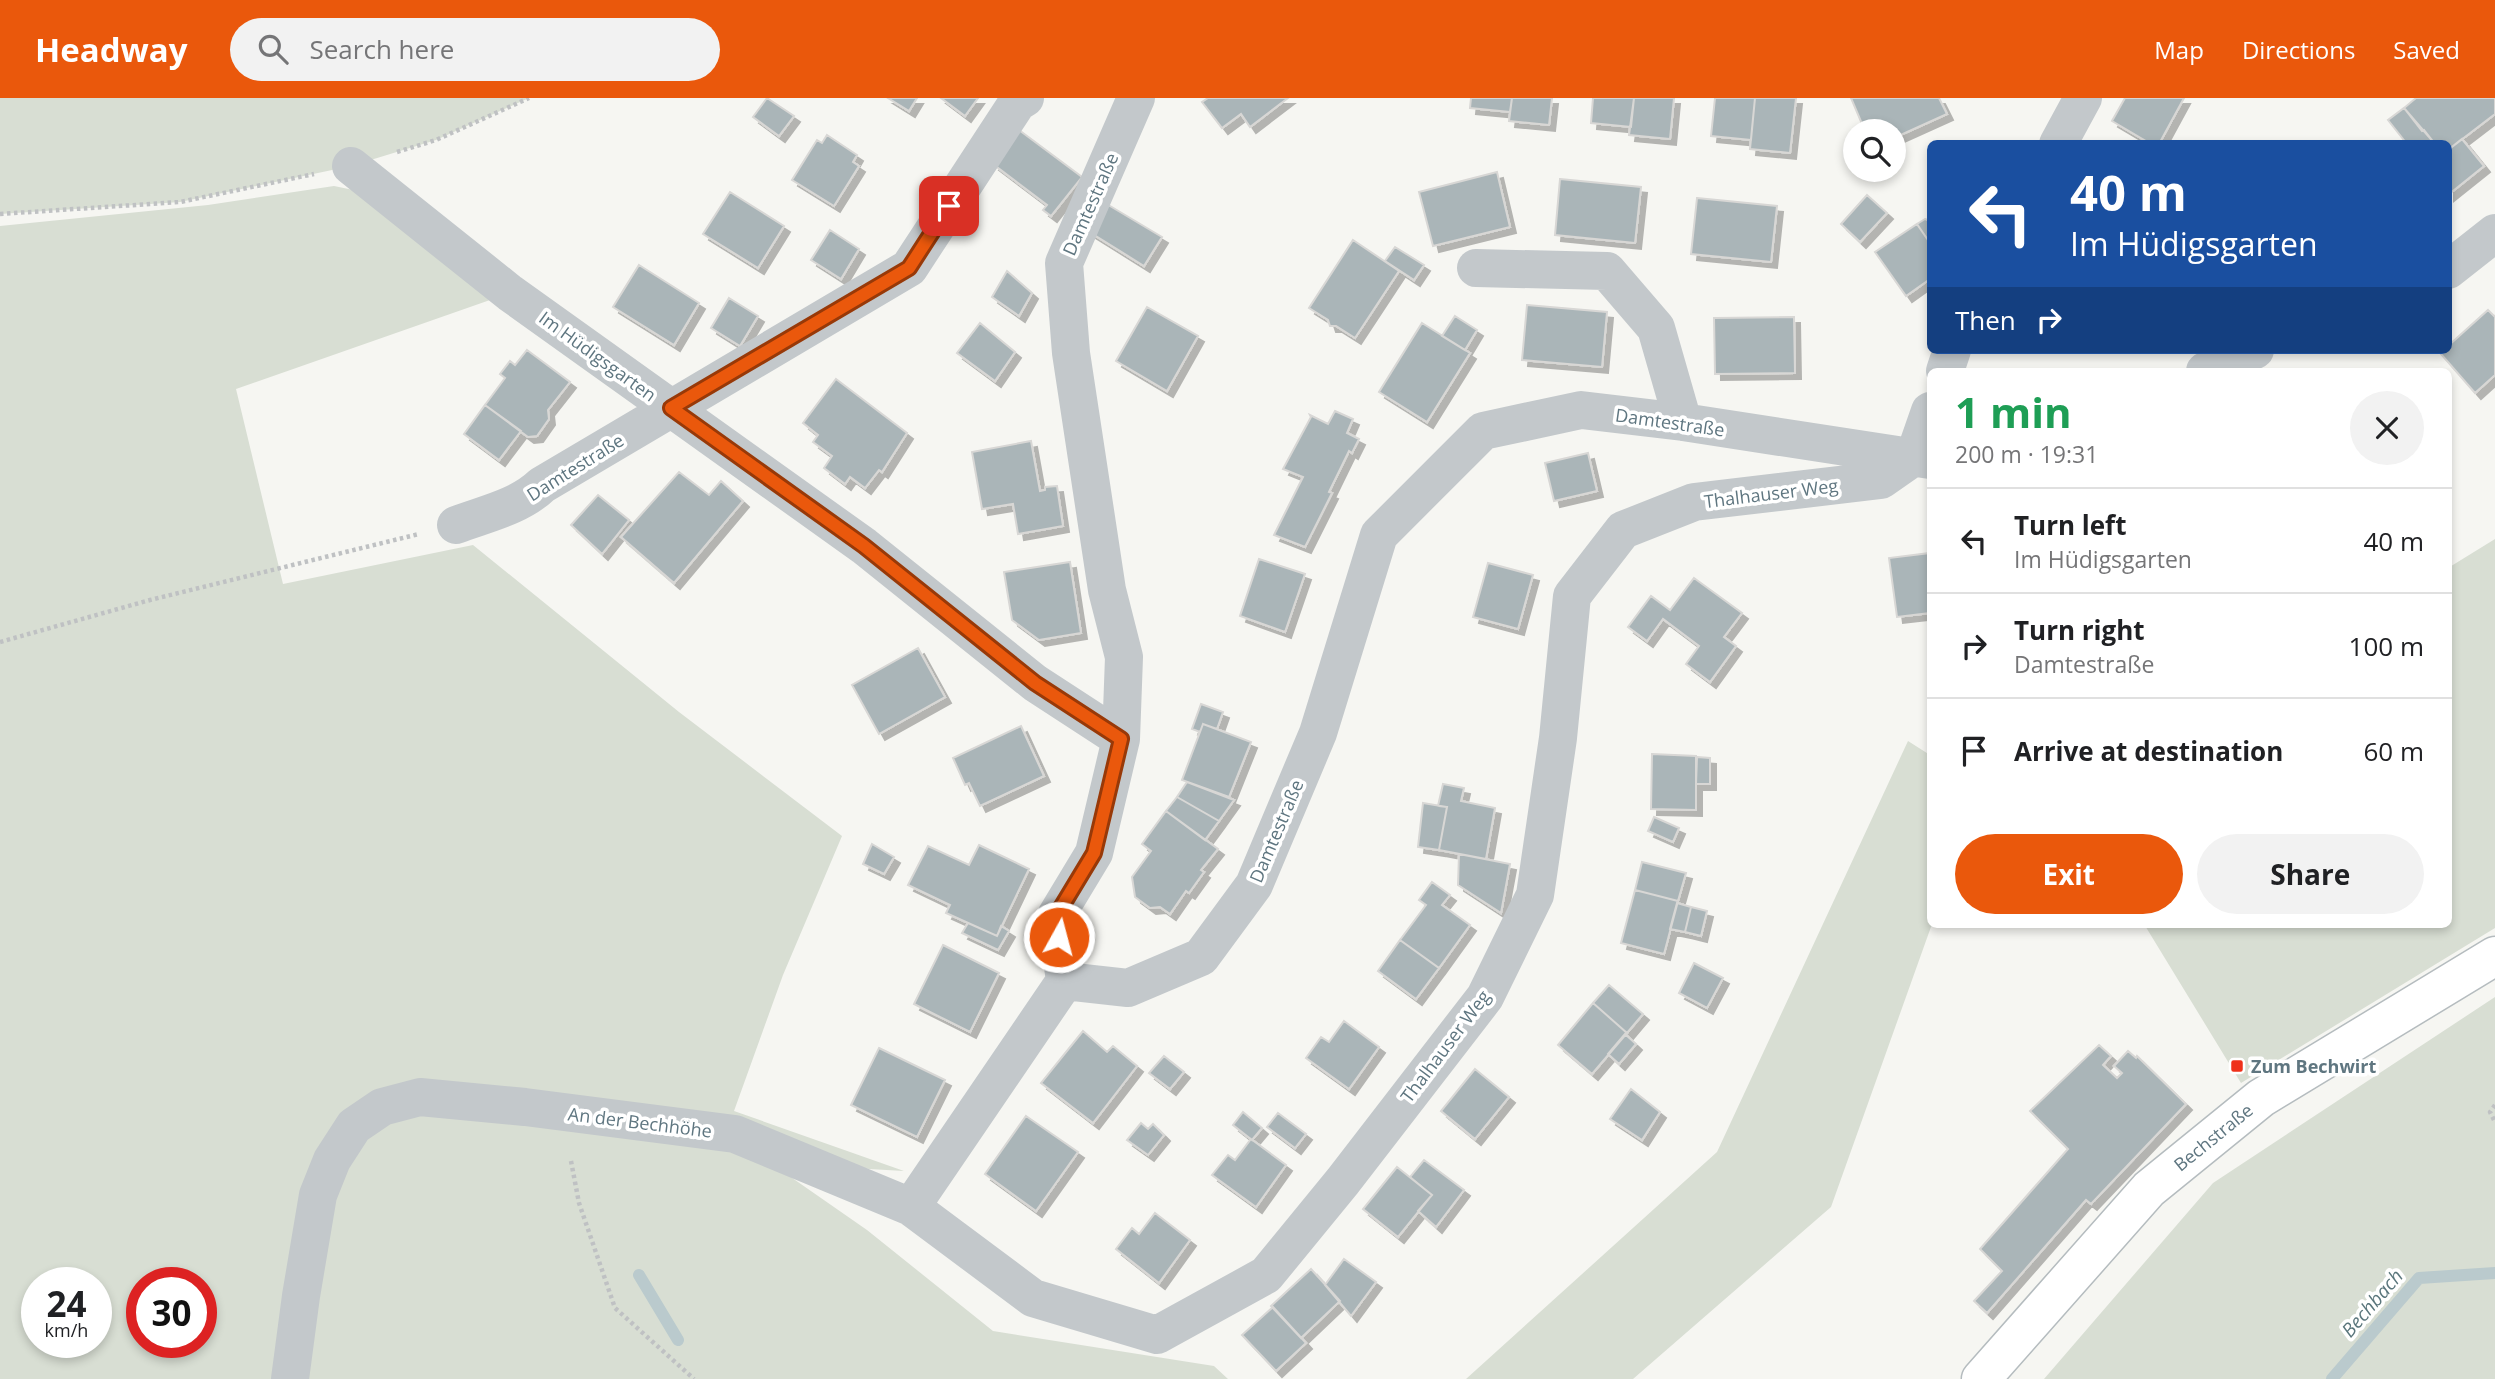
<!DOCTYPE html>
<html lang="en">
<head>
<meta charset="utf-8">
<style>
  body { margin:0; font-family:"Open Sans",sans-serif; background:#f2f2f2; color:#202124; height:100vh; display:flex; flex-direction:column; font-size:26px; white-space:nowrap }
  * { box-sizing:border-box; margin:0 }
  p { font-size:23px; color:#757577 }
  .icon { flex:none; width:38px; height:38px; fill:none; stroke:currentColor; stroke-width:2; stroke-linecap:round; stroke-linejoin:round }
  .map { position:relative; flex:1; overflow:hidden }
  .details { position:absolute; left:1927px; top:270px; width:525px; height:560px; display:flex; flex-direction:column; background:#fff; border-radius:10px; box-shadow:0 4px 10px #0003 }
  .details>* { flex:none }
  .guide { position:absolute; left:1927px; top:42px; width:525px; height:214px; border-radius:10px; box-shadow:0 4px 10px #0003; background:#1a4fa0; color:#fff; overflow:hidden }
  .buttons { position:absolute; left:1843px; top:21px; display:grid; gap:14px }
  .buttons a { display:grid; place-items:center; width:63px; height:63px; border-radius:50%; background:#fff; box-shadow:0 4px 10px #0003; font-size:35px }
  .speed { position:absolute; left:21px; top:1169px; display:flex; gap:14px; font-size:35px; font-weight:700; text-align:center }
  .speed>* { display:grid; place-content:center; width:91px; height:91px; border-radius:50%; background:#fff; box-shadow:0 4px 10px #0003; line-height:1 }
  .speed small { font-size:18px; font-weight:400 }
  .speed .limit { border:10px solid #d22; background:#fff; color:#111 }
  .pin { position:absolute; display:grid; place-items:center; width:60px; height:60px; color:#fff; margin:-30px; border-radius:14px; box-shadow:0 4px 10px #0006 }
  .me { position:absolute; width:77px; margin:-38px; rotate:7deg; stroke-linejoin:round; filter:drop-shadow(0 0 5px #0008) }
  .turn { display:flex; align-items:center; gap:24px; height:147px; padding:0 28px; font-size:32px }
  .turn .icon { width:91px; height:91px; stroke-width:2.5 }
  .turn b { display:block; font-size:49px; line-height:60px }
  .then { display:flex; align-items:center; height:66px; padding:0 28px; background:#0003; gap:14px; font-size:26px }
  .round { display:grid; place-items:center; flex:none; width:74px; height:74px; border-radius:37px; background:#f2f2f2 }
  .head { display:flex; align-items:center; justify-content:space-between; height:119px; padding:0 28px }
  h1 { font-size:42px; font-weight:700; line-height:52px; color:#1e9e55 }
  .cta { display:flex; gap:14px; margin-top:auto; padding:14px 28px }
  .cta a { flex:1; height:80px; border-radius:42px; background:#ea580c; color:#fff; font-size:28px; font-weight:700; line-height:80px; text-align:center }
  .cta a+a { background:#f2f2f2; color:#202124 }
  ul { padding:0; list-style:none }
  li { display:flex; align-items:center; gap:21px; height:105px; padding:0 28px; border-top:2px solid #e0e0e0 }
  li div { flex:1 }
  li b { display:block; font-size:26px }
  li em { font-style:normal }
  header { display:flex; align-items:center; gap:42px; box-sizing:border-box; height:98px; padding:0 35px; background:#ea580c; color:#fff }
  header strong { font-size:33px }
  nav { display:flex; gap:38px; margin-inline-start:auto; font-size:24px }
  .search { width:490px; height:63px; background:#f2f2f2; display:flex; align-items:center; gap:18px; box-sizing:border-box; padding:0 24px; border-radius:38px; color:#757577; font-size:26px }
  .map>svg:first-child { display:block }
  .green { fill:#d8ded3; fill-rule:evenodd }
  .lines { fill:none; stroke-linecap:round; stroke-linejoin:round }
  .stream { stroke:#bacacd; stroke-width:12 }
  .building { fill:#aab5b8; stroke:#d8d7d5; stroke-width:2; filter:url(#shadow) }
  .secondary-casing { stroke:#b5bcbf; stroke-width:41 }
  .path { stroke:#bfc1c3; stroke-width:4.5; stroke-dasharray:3.5 3.5; stroke-linecap:butt }
  .street { stroke:#c3c8cb; stroke-width:38 }
  .secondary { stroke:#fff; stroke-width:38 }
  .route-casing { stroke:#983908; stroke-width:18 }
  .route { stroke:#ea580c; stroke-width:12 }
  .poi-dot { fill:#ef311a; stroke:#fff; stroke-width:2.5 }
  .labels { text-anchor:middle; dominant-baseline:central; stroke-width:7; stroke-linejoin:round; paint-order:stroke }
  .street-label { font-size:18px; fill:#5f7680; stroke:#fff }
  .poi-label { font-size:18px; font-weight:bold; fill:#5f7680; stroke:#fff; text-anchor:start }
  .water-label { font-size:19px; font-style:italic; fill:#5a767c; stroke:#fff }
</style>
</head>
<body>
<header>
<strong>Headway</strong>
<div class="search"><svg class="icon" aria-label="search" viewBox="0 0 24 24"><circle cx="10" cy="10" r="6"/><path d="M15 15l6 6"/></svg>Search here</div>
<nav><a>Map</a><a>Directions</a><a>Saved</a></nav>
</header>
<div class="map">
<svg width="2495" height="1281" viewBox="0 0 2495 1281">
  <defs>
    <filter id="shadow"><feDropShadow dx="6" dy="6" stdDeviation="0" flood-color="#0004"/></filter>
  </defs>
  <rect width="100%" height="100%" fill="#f6f6f2"/>
  <path class="green" d="M0,0H529L436,42L351,68L180,104L0,116Z
    M334,88L368,95L510,195L236,291L283,486L473,447L679,614L842,738L783,877L734,1013L904,1073L869,1071L356,1005L280,1281H0V128L208,107ZM37,1185H96V1244H37ZM142,1185H201V1244H142Z
    M2495,441V830L2241,985L2144,826H2448V470Z
    M1908,643L1930,657V826H1932L1831,1109L1633,1281H1466L1717,1054Z
    M2495,899V1281H2044L2213,1085Z
    M418,1006L739,1043L867,1132L993,1233L1214,1268L1228,1281H304L327,1108L359,1036Z"/>
  <g class="lines">
    <path class="stream" d="M639,1177L678,1242
      M2332,1281L2419,1180L2495,1175"/>
  </g>
  <path class="building" d="M767,0L794,18L779,38L753,19Z
    M888,0H917L909,13Z
    M941,0H978L965,18Z
    M1208,0H1288L1250,29L1241,16L1222,30L1202,4Z
    M1471,0H1512L1510,14L1470,10Z
    M1512,0H1552L1549,27L1509,23Z
    M1593,0H1634L1631,29L1591,25Z
    M1634,0H1674L1670,41L1629,37Z
    M1715,0H1755L1751,42L1711,38Z
    M1755,0H1796L1790,55L1750,51Z
    M1851,0H1939L1947,16L1894,40V33H1865Z
    M2125,0H2184L2159,46H2151L2112,23Z
    M2416,0H2495V16L2448,52V46H2435L2404,10Z
    M2404,10L2422,33L2424,32L2435,46H2407L2388,22Z
    M1019,32L1082,79L1051,118L1043,112L1047,107L993,66Z
    M827,37L857,57L853,64L859,68L834,108L792,82L817,42L822,45Z
    M2462,41L2484,68L2448,97V52Z
    M1497,74L1510,129L1433,148L1419,94Z
    M1560,81L1641,89L1635,145L1555,137Z
    M730,94L784,128L758,170L703,136Z
    M1867,97L1887,115L1860,144L1841,126Z
    M1697,100L1777,108L1771,164L1691,156Z
    M1100,102L1162,139L1144,168L1083,130Z
    M1925,121L1930,123V145L1917,126Z
    M1917,126L1930,145V181L1906,198L1875,154Z
    M830,132L859,151L841,181L811,162Z
    M1353,142L1399,173L1355,240L1336,228H1330L1328,222L1309,210Z
    M1395,149L1424,167L1414,182L1385,163Z
    M639,167L699,205L674,247L613,209Z
    M1007,173L1032,195L1019,218L992,199Z
    M729,200L758,218L740,248L711,230Z
    M1527,207L1607,214L1602,269L1522,262Z
    M1147,209L1198,238L1167,293L1116,263Z
    M2488,212L2495,219V277L2475,295L2440,255L2448,252V248Z
    M1455,218L1477,232L1465,252L1442,238Z
    M1794,219L1795,275L1715,276L1714,220Z
    M980,225L1015,254L995,283L957,255Z
    M1422,225L1470,255L1427,324L1379,294Z
    M527,252L570,284L548,312L549,321L537,338L528,339L485,307L505,280L500,276L510,263L515,267Z
    M836,281L907,335L882,374L879,372L865,390L850,379L845,386L824,370L832,358L813,344L818,337L803,325Z
    M485,307L521,333L499,362L464,336Z
    M1335,313L1353,321L1347,335L1359,341L1352,355L1349,353L1329,394L1332,395L1305,449L1274,437L1303,379L1283,371L1311,319L1310,317L1328,326Z
    M1031,343L1040,393L1045,392V389L1057,388L1063,428L1018,436L1013,406L982,411L972,354Z
    M1588,355L1597,393L1554,403L1545,365Z
    M679,374L709,397L721,383L743,403L674,485L621,439Z
    M598,397L629,422L602,456L571,427Z
    M1930,455V515L1897,519L1889,460Z
    M1259,461L1305,476L1285,534L1240,518Z
    M1070,464L1081,535L1039,542L1012,522L1004,474Z
    M1488,465L1533,477L1518,531L1473,519Z
    M1694,480L1742,515L1724,539L1736,548L1710,584L1686,566L1699,548L1663,521L1647,543L1628,529L1651,498L1670,512Z
    M918,550L945,599L879,636L852,587Z
    M1201,606L1223,614L1217,631L1203,626L1200,634L1192,631Z
    M1203,626L1251,644L1229,699L1182,682Z
    M1021,628L1044,678L980,708L969,685L965,687L953,660Z
    M1652,656L1696,658V712L1651,711Z
    M1697,659L1710,660V686H1696Z
    M1187,684L1234,702L1219,723L1177,699Z
    M1443,686L1464,690L1461,703L1495,710L1486,761L1439,752L1447,709L1438,708Z
    M1177,699L1219,723L1205,742L1166,713Z
    M1423,705L1447,709L1439,752L1418,749Z
    M1166,713L1218,751L1201,772L1204,774L1189,795L1186,793L1170,816L1160,809L1150,810L1135,799L1132,779L1151,753L1142,746Z
    M1654,719L1679,730L1673,744L1648,733Z
    M872,746L894,759L884,776L863,766Z
    M979,747L1029,771L997,838L946,815L950,807L908,787L928,748L969,767Z
    M1459,756L1510,766L1501,815L1458,787Z
    M1642,764L1686,775L1678,803L1635,792Z
    M1432,784L1450,797L1442,807L1470,827L1439,870L1400,842L1426,807L1419,802Z
    M1635,792L1678,803L1664,856L1621,845Z
    M1677,805L1691,809L1685,834L1670,831Z
    M1691,809L1707,813L1701,838L1685,834Z
    M968,825L997,838L1001,828L1009,833L998,852L962,835Z
    M1400,842L1439,870L1416,901L1378,873Z
    M943,847L999,875L970,934L914,906Z
    M1694,865L1723,880L1707,910L1679,895Z
    M1609,887L1643,916L1627,935L1593,905Z
    M1593,905L1627,935L1592,976L1558,947Z
    M1344,923L1379,949L1349,991L1306,960L1321,939L1329,944Z
    M1083,933L1107,954L1113,948L1137,968L1093,1025L1041,985Z
    M1625,936L1636,946L1619,966L1608,956Z
    M2099,947L2111,958L2103,967L2117,980L2122,975L2114,968L2128,953L2136,960L2137,958L2186,1006L2091,1106L2086,1102L1987,1215L1974,1203L2002,1173L1980,1151L2068,1051L2030,1013Z
    M879,950L945,982L917,1039L851,1007Z
    M1164,958L1184,974L1170,991L1149,975Z
    M1475,971L1509,999L1475,1041L1441,1013Z
    M1631,991L1660,1014L1642,1042L1610,1021Z
    M1243,1014L1262,1030L1252,1042L1233,1027Z
    M1278,1015L1306,1036L1295,1050L1267,1029Z
    M1026,1018L1078,1054L1036,1113L985,1076Z
    M1141,1025L1148,1031L1153,1026L1164,1037L1148,1057L1127,1042Z
    M1251,1041L1286,1067L1256,1109L1212,1077L1228,1057L1235,1062Z
    M1424,1062L1464,1092L1436,1129L1418,1113L1432,1097L1410,1079Z
    M1397,1069L1432,1097L1398,1139L1363,1111Z
    M1155,1115L1190,1142L1159,1185L1116,1151L1132,1130L1139,1136Z
    M1344,1161L1376,1184L1351,1218L1325,1187Z
    M1311,1171L1340,1203L1301,1240L1271,1208Z
    M1273,1209L1306,1245L1276,1273L1242,1237Z"/>
  <g class="lines">
    <g class="secondary-casing">
      <path id="secondary" d="M1981,1281L2149,1091L2261,1000L2495,858"/>
    </g>
    <path class="path" d="M397,54L436,42L529,0
      M0,116L180,104L314,76
      M0,544L150,502L419,436
      M2495,1007L2490,1014L2495,1024
      M571,1063L579,1105L615,1210L694,1281"/>
    <path class="street" d="M1136,0L1064,165L1071,255L1107,492L1124,559L1121,641L1094,755L1056,818L1065,883L1128,890L1201,859L1254,787L1318,635L1379,437L1483,333L1581,312L1683,324L1930,362
      M2058,46L2083,0
      M351,68L510,195L864,448L1035,585L1121,641
      M1476,170L1607,173L1656,230L1683,324
      M2448,172L2495,135
      M1945,273L1952,252
      M2205,273L2255,252
      M1914,359L1930,313
      M456,427C485,416 519,409 542,387L909,170L1017,5L1025,0
      M911,1109L1033,1200L1157,1237L1266,1177L1343,1083L1485,899L1535,797L1558,640L1572,498L1623,432L1694,404L1881,382L1914,359
      M290,1281L301,1198L318,1097L332,1062L354,1028L382,1009L420,999L525,1009L735,1036L911,1109L1065,883"/>
    <use href="#secondary" class="secondary"/>
  </g>
  <g class="lines">
    <g class="route-casing">
      <path id="route" d="M949,108L909,170L671,310L864,448L1035,585L1121,641L1094,755L1056,818L1059,839"/>
    </g>
    <use href="#route" class="route"/>
  </g>
  <rect class="poi-dot" x="2230" y="961" width="14" height="14" rx="3.5"/>
  <g class="labels">
    <g class="street-label">
      <text transform="translate(1090 106) rotate(-66)">Damtestraße</text>
      <text transform="translate(598 258) rotate(36)">Im Hüdigsgarten</text>
      <text transform="translate(1670 324) rotate(8)">Damtestraße</text>
      <text transform="translate(575 369) rotate(-32)">Damtestraße</text>
      <text transform="translate(1771 395) rotate(-7)">Thalhauser Weg</text>
      <text transform="translate(1276 733) rotate(-67)">Damtestraße</text>
      <text transform="translate(1445 948) rotate(-53)">Thalhauser Weg</text>
      <text transform="translate(640 1024) rotate(7)">An der Bechhöhe</text>
      <text transform="translate(2213 1039) rotate(-39)">Bechstraße</text>
    </g>
    <g class="poi-label">
      <text x="2251" y="968">Zum Bechwirt</text>
    </g>
    <g class="water-label">
      <text transform="translate(2372 1205) rotate(-49)">Bechbach</text>
    </g>
  </g>
</svg>
<div class="buttons">
<a><svg class="icon" aria-label="search" viewBox="0 0 24 24"><circle cx="10" cy="10" r="6"/><path d="M15 15l6 6"/></svg></a>
</div>
<div class="speed"><div>24<small>km/h</small></div><div class="limit">30</div></div>
<div class="pin" style="left:949px;top:108px;background:#d93025"><svg class="icon" aria-label="arrive" viewBox="0 0 24 24"><path d="M6 21V4h12l-3 4 3 4H6"/></svg></div>
<svg class="me" style="left:1059px;top:839px" viewBox="-20 -20 40 40"><circle r="17" fill="#ea580c" stroke="#fff" stroke-width="3"/><path d="M0-11L8 9 0 5-8 9z" fill="#fff"/></svg>
<div class="guide">
<div class="turn"><svg class="icon" aria-label="left" viewBox="0 0 24 24"><path d="M17 20v-9H6M10 6l-5 5 5 5"/></svg><div><b>40 m</b>Im Hüdigsgarten</div></div>
<div class="then">Then<svg class="icon" aria-label="right" viewBox="0 0 24 24"><path d="M7 20v-9h11M14 6l5 5-5 5"/></svg></div>
</div>
<section class="details">
<div class="head"><div><h1>1 min</h1><p>200 m · 19:31</p></div><a class="round"><svg class="icon" aria-label="close" viewBox="0 0 24 24"><path d="M6 6l12 12M18 6L6 18"/></svg></a></div>
<ul>
<li><svg class="icon" aria-label="left" viewBox="0 0 24 24"><path d="M17 20v-9H6M10 6l-5 5 5 5"/></svg><div><b>Turn left</b><p>Im Hüdigsgarten</p></div><em>40 m</em></li>
<li><svg class="icon" aria-label="right" viewBox="0 0 24 24"><path d="M7 20v-9h11M14 6l5 5-5 5"/></svg><div><b>Turn right</b><p>Damtestraße</p></div><em>100 m</em></li>
<li><svg class="icon" aria-label="arrive" viewBox="0 0 24 24"><path d="M6 21V4h12l-3 4 3 4H6"/></svg><div><b>Arrive at destination</b></div><em>60 m</em></li>
</ul>
<div class="cta"><a>Exit</a><a>Share</a></div>
</section>
</div>
</body>
</html>
